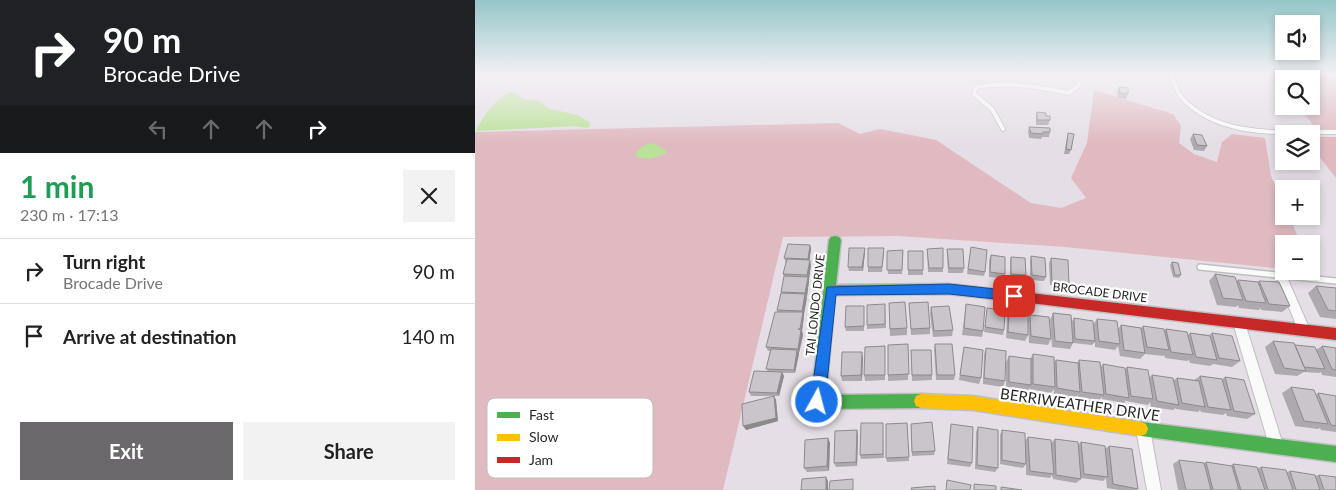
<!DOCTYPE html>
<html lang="en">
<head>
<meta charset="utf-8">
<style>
  body { margin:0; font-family:Lato,sans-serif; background:#f2f2f2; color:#222; height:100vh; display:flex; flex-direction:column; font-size:19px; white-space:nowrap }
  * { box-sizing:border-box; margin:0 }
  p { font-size:16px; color:#767676 }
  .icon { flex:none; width:28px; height:28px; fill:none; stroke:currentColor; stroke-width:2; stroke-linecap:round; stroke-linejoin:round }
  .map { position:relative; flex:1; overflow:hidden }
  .side { display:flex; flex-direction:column; background:#fff; width:475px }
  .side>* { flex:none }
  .top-card { background:#202124; color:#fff; overflow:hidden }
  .buttons { position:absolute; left:800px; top:15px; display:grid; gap:10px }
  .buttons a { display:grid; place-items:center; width:45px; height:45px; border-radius:0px; background:#fff; box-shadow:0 2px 8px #0003; font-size:25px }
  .pin { position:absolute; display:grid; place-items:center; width:42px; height:42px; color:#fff; margin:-21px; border-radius:10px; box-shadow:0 2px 8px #0006 }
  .me { position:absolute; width:55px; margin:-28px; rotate:7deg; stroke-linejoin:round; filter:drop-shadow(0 0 4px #0008) }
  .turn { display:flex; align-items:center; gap:18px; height:105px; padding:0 20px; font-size:22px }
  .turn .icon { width:65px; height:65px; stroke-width:2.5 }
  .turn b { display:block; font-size:35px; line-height:42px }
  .lanes { display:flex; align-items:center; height:48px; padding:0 20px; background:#0003; justify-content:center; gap:25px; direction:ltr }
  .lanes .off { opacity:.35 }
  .round { display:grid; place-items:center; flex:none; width:52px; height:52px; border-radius:0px; background:#f2f2f2 }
  .summary { display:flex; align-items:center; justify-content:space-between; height:85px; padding:0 20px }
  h1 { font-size:30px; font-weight:700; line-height:38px; color:#1e9e55 }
  .button { display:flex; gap:10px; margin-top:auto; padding:10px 20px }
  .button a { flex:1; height:58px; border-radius:0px; background:#6a686a; color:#fff; font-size:20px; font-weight:700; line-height:58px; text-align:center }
  .button a+a { background:#f2f2f2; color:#222 }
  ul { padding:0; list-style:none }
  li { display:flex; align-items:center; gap:15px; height:65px; padding:0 20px; border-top:1px solid #e0e0e0 }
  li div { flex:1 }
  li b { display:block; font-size:19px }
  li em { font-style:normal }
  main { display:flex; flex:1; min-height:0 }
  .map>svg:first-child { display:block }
  .green { fill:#e0bac0 }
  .water { fill:#bae198 }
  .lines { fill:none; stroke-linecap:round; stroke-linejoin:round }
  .lane-far1-casing { stroke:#bfbfc0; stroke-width:5.5 }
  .lane-casing { stroke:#bfbfc0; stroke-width:8 }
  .street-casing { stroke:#bfbfc0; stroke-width:2 }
  .fast-casing { stroke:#bfbfc0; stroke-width:3 }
  .slow-casing { stroke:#bfbfc0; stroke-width:3 }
  .jam-casing { stroke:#bfbfc0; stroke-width:3 }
  .lane-far1 { stroke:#fbfafb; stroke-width:4 }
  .lane { stroke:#fbfafb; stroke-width:5 }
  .street { fill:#fbfafb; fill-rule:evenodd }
  .fast { fill:#4caf50; fill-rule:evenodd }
  .slow { fill:#ffc107; fill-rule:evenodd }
  .jam { fill:#c62828; fill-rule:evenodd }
  .wall { fill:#aea9ae }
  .shaded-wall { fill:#8d8a8d }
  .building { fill:#cac5ca; stroke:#8d8a8d }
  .route { fill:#1a73e8; stroke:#114b97 }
  .labels { text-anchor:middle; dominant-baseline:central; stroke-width:4.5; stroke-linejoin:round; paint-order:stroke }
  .street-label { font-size:12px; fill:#282828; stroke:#fff }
  .near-street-label { font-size:15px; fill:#282828; stroke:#fff }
  .key { fill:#fff; stroke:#bebebe; stroke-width:1 }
  .key-label { font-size:14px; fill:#282828 }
</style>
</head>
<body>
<main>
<section class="side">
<div class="top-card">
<div class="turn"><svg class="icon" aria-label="right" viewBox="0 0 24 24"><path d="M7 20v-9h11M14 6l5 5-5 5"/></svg><div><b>90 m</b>Brocade Drive</div></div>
<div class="lanes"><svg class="icon off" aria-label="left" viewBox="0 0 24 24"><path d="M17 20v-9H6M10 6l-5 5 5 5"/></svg><svg class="icon off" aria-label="ahead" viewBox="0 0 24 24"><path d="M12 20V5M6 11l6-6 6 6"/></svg><svg class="icon off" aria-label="ahead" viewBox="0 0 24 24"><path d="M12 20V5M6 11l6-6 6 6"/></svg><svg class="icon" aria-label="right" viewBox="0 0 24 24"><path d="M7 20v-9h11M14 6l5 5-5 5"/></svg></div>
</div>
<div class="summary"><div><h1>1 min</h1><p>230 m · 17:13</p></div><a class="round"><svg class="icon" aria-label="close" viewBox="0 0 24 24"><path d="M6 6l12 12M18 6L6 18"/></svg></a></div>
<ul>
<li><svg class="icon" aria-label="right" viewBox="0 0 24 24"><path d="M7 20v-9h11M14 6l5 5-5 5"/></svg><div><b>Turn right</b><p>Brocade Drive</p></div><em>90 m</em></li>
<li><svg class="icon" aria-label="arrive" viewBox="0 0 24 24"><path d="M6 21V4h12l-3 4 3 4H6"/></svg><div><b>Arrive at destination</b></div><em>140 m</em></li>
</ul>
<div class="button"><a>Exit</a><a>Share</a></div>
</section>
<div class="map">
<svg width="861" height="490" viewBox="0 0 861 490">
  <rect width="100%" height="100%" fill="#e5dee6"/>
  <path class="green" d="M800,74H861V129H841L824,106H836V79H809V86Z
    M619,90L698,114L706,126L704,143L719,154L742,162L747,142L757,134L790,138L796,176L809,204V216H814L826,244H809V269L590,247L423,236L308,237L248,490H0V132L363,123L385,134L405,129L461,140L556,203L586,208L611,198L596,178L612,143Z
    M836,137H861V178L836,146Z"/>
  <path class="water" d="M36,92L49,99L64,101L75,109L103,115L114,122L115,126L112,128L100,126L1,131C5,120 24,94 36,92Z
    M174,143L180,144L191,151V154L175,159L161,157L162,150Z"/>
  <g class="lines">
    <g class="lane-far1-casing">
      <path id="lane-far1" d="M695,74C700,82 701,91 707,98C745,139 810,132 861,132
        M528,129L517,109L499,94L501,87C533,82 562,86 593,93L603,86L606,74"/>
    </g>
    <g class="lane-casing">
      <path id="lane" d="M725,267L861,281"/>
    </g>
    <g class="street-casing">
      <path id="street" d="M806,271L810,272L811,275L835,330L833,334L829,335L825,334L823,330L801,275L802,272Z
        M764,318L768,319L770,323L808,445L806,450L801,452L796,450L794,445L758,323L760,319Z
        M668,422L673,424L675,429L686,490H672L661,429L663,424Z"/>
    </g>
    <g class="fast-casing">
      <path id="fast" d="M360,236L364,237L366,240L361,285L474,284L555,293L559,294L561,298L559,302L555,303L474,294L360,295L351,395L446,394L451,396L453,401L451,406L446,408L343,409L338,407L336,402L354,240L356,237Z
        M666,422L861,446V462L666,436L661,434L659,429L661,424Z"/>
    </g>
    <g class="slow-casing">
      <path id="slow" d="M446,394L498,396L666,422L671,424L673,429L671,434L666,436L498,410L446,408L441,406L439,401L441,396Z"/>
    </g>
    <g class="jam-casing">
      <path id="jam" d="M555,293L861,328V340L555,303L551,302L549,298L551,294Z"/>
    </g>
    <use href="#lane-far1" class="lane-far1"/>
    <use href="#lane" class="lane"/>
    <use href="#street" class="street"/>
    <use href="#fast" class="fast"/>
    <use href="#slow" class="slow"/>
    <use href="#jam" class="jam"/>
  </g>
  <path class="wall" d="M644,87L653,94L651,99L643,98L642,92Z
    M562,112L571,116L575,120L573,125H561V116Z
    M554,127L575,132L574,137H567L566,139L554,138L553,132Z
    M593,133L596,150L594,154H589L592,138Z
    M718,134L732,146L729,151L719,150L715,139Z
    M335,245L336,249L334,260L336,265L334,278V281L329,314V316L327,331L328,335L324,353L320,373H307L309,376L304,396H299L301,400L303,421L271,430L298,396H276L274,392L293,371L291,369L295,351H293L291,347L302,312V310L306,293V292L309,277L308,274L311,263L309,258Z
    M496,247L510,272L509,276L492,274Z
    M390,248V252L388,271H374L373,267Z
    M452,249L468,268V272H453Z
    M472,249L489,268L488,273H473L472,254Z
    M428,250L427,274H413L412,251Z
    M433,251H448V275H433Z
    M409,253L407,272H393V267Z
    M516,255L530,274L528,278L514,277V260Z
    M556,256L571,277L569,281L555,280V261Z
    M536,257L551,275L549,280L535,279V261Z
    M576,258L594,283L592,288L575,285L574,263Z
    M697,262L706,275L704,278L698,277L695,265Z
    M740,274L761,282L763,280L782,282L784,281L815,306L807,312L786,310V308L784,310L764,308L763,305L761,307L742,305L734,281Z
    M841,286L861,288V319L845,317L833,293Z
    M414,303L432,328V335L415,336Z
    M434,303L455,328V334L436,335Z
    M410,304L411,328L392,329V325Z
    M491,304L508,331L507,337L487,335Z
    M456,307L478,330L477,336L458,337L455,314Z
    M512,308L529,330L528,335L509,332Z
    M534,308L553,335L550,341L531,338L532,315Z
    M389,310V331H371L370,327Z
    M578,313L596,323L599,318L618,325L622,319L643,329L646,325L666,328L668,326L689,330L691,329L713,335L715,333L734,335L737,333L765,361L757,367L738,364L735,366L715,363L714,360L712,361L690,358L689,355L688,356L670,354L665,359L645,356L643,346L640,350L620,347V342L617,345L598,343L595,349L577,347L575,320Z
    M555,315L576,339L573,345L554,343L553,321Z
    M798,341L841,350L847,346L861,348V377L847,375L846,372L844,373L829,372L822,376L800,374L790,347Z
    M433,344V380L413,381V375Z
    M460,344L480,375L479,380H461L459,350Z
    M410,346V380L390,381L389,375Z
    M489,347L506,378L504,384L484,380Z
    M511,348L530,381L528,387L508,384L509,354Z
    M436,350L457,375V380L437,381Z
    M558,354L579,363L581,360L602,363L604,360L625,368L628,364L650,370L652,367L675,377L677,375L699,380L702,378L719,380L725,376L747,379L750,377L780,414L772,419L752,416L751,413L748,415L726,412L725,410L723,412L701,409V408L698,410L676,407L675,402L673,405L651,401V400L649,403L627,399V397L624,400L603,397V395L601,397L579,394V389L576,393L555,389V387L554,390L531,387V362L534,356L555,359Z
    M388,358L387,381H367L366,376Z
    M816,387L841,395L843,393L861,396V432L846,430L845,428L843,429L820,426L807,393Z
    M432,423L434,461L412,462L411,458Z
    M436,424L460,451L459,455L437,456Z
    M476,424L497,463L495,467L472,464Z
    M503,427L523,468L520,472L500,469L501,432Z
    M408,428L409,458L386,459L385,455Z
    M382,430L383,435L382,466L361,467L359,463Z
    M527,430L550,441L553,437L576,443L580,439L603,445L606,442L630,449L634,446L663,489L660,490H644L632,488L631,478L628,481L606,478V479L601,483L578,479L577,475L575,478L551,475V453V464L548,468L525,464V435Z
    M353,438L355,443L354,471L332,472L329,468Z
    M704,460L729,463L731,462L755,466L758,464L783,468L786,467L812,472L815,471L840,476L844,475L861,490H703L698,464Z"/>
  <path class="shaded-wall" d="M335,245L336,249L334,264L333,259Z
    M390,248V252L388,271L387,267Z
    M335,260L336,265L334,278V281L332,297L330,293L333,279L332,275Z
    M330,294L332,298L329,314V316L327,331L328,335L324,353L323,349L328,313L327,311Z
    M322,350L324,354L320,373L319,370Z
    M387,352L388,358L387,381L386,375Z
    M307,372L309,376L304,396L302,393Z
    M299,396L301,400L303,421L271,430L268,426Z
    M382,430L383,435L382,466L381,462Z
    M353,438L355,443L354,471L352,466Z
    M351,477L353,481V490H351Z"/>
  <path class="building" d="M644,87L653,88V94L645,93Z
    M562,112L571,113V116H575V120H562Z
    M554,127L575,128V132H568V134L556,133Z
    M593,133L599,134L596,150L591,149Z
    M718,134L727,135L732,146L722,145Z
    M313,244L335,245L333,259L309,258Z
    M496,247L512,250L510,272L493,269Z
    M374,248H390L387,267H373Z
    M393,248H409L407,267H393Z
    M468,248V268H454L452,249Z
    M472,249H488L489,268H474Z
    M428,250L427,270H412V251Z
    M433,251H448V270H433Z
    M516,255L530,257V274L515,272Z
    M556,256L570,258L571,277L557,275Z
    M536,257L550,258L551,275L536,274Z
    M576,258L593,260L594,283L577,281Z
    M312,259L335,260L332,275L308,274Z
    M697,262L703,263L706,275H700Z
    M740,274L760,277L768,300L748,298Z
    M309,276L333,277L330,293L306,292Z
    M763,280L783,282L791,303L771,301Z
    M784,281L804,282L815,306L794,304Z
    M841,286L861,288V311L853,310Z
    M306,293L330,294L327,311L302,310Z
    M430,302L432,328L415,329L414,303Z
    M453,302L455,328L436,329L434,303Z
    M410,304V324L392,325V305Z
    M491,304L510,307L508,331L489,328Z
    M371,306H389V326L370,327Z
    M474,306L478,330L459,331L456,307Z
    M512,308L530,310L529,330L510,327Z
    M534,308L553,311V335L533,332Z
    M300,312H328L325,329H323L326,330L323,349L291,347Z
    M578,313L596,315L598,343L580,341Z
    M555,315L574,317L576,339L556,336Z
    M599,318L618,321L620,341L600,339Z
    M622,319L642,321L645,344L624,341Z
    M646,325L666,328L670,353L649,350Z
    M668,326L689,329L694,350L672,347Z
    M691,329L712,332L718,355L696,352Z
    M715,333L735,336L742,360L721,357Z
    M737,333L757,336L765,361L744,358Z
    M798,341L819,343L831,371L809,368Z
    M433,344L434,374L413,375V345Z
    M460,344H477L480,375H462Z
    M820,345L840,347L850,369L829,367Z
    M410,346V375H389L390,347Z
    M847,346L861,348V370L857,369Z
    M489,347L508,350L506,378L485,375Z
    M511,348L531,351L530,381L509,378Z
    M296,349L322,350L319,370L291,369Z
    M436,350H456L457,375H437Z
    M367,352H387L386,375L366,376Z
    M558,354L579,357L580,387L558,384Z
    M534,356L556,359V385L534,382Z
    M581,360L603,363L605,392L582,388Z
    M604,360L625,362L629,395L607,392Z
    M628,364L650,368L654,398L631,394Z
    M652,367L673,370L678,399L656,396Z
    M279,371L307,372L302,393L274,392Z
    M677,375L698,378L704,405L682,401Z
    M725,376L747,379L756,410L733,407Z
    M750,377L769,380L780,414L759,411Z
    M702,378L724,381L730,407L707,403Z
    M816,387L839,390L853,424L829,421Z
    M843,393L861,396V426L856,425Z
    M299,396L301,418L268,426L267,404Z
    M457,422L460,451L437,452L436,424Z
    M386,423H408V454L385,455Z
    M432,423L434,457L411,458V424Z
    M476,424L498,427L497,463L473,459Z
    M503,427L523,430V468L502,465Z
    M382,430L381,462L359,463L360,431Z
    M527,430L550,433L551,464L527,460Z
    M553,437L576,440L579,474L555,471Z
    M353,438L352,466L329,468L330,440Z
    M580,439L603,442L606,479L581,475Z
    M606,442L630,446L633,477L609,474Z
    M634,446L657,449L663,489L638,484Z
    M704,460L729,463L736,490H711Z
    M731,462L757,466L764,490H738Z
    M758,464L782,467L790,490H766Z
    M786,467L811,470L818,490H793Z
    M815,471L840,475L845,490H821Z
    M844,475L861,477V490H849Z
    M351,477V490H326L327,479Z
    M378,479V490H354L355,481Z
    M472,480L496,485L495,490H471Z
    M499,484L521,486V490H499Z
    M460,486V490H437L436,488Z
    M526,487L547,490H526Z"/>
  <linearGradient id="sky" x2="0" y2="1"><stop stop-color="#95c6c8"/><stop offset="0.52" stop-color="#f3f0f4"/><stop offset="1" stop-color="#f3f0f4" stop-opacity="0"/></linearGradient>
  <rect width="861" height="143" fill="url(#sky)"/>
  <path class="route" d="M474,284L539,291L543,292L545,296L543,300L539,301L474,294L361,295L350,402L348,407L342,409L337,407L335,402L352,287Z"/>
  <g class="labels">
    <g class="street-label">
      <text transform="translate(625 292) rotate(7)">BROCADE DRIVE</text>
      <text transform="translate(340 305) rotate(-84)">TAI LONDO DRIVE</text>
    </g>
    <g class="near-street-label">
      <text transform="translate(605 404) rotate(8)">BERRIWEATHER DRIVE</text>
    </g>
  </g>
  <rect x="12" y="398" width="166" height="80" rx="8" class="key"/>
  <rect x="22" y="412" width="23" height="6" fill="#4caf50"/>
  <rect x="22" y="434" width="23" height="7" fill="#ffc107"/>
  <rect x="22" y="457" width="23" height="6" fill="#c62828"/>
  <g class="key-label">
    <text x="54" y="420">Fast</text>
    <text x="54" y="442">Slow</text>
    <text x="54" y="465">Jam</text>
  </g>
</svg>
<div class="buttons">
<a><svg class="icon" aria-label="sound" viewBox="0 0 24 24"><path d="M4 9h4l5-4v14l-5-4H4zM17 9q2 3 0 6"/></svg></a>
<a><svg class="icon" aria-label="search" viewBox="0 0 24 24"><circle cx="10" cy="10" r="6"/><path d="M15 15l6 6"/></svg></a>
<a><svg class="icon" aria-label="layers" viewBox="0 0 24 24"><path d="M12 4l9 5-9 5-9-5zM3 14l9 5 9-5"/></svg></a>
<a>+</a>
<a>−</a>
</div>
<div class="pin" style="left:539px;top:296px;background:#d93025"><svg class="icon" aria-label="arrive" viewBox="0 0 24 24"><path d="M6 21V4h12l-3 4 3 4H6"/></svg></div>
<svg class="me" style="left:342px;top:402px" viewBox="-20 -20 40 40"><circle r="17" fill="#1a73e8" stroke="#fff" stroke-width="3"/><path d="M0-11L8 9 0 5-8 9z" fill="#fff"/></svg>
</div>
</main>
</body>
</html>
